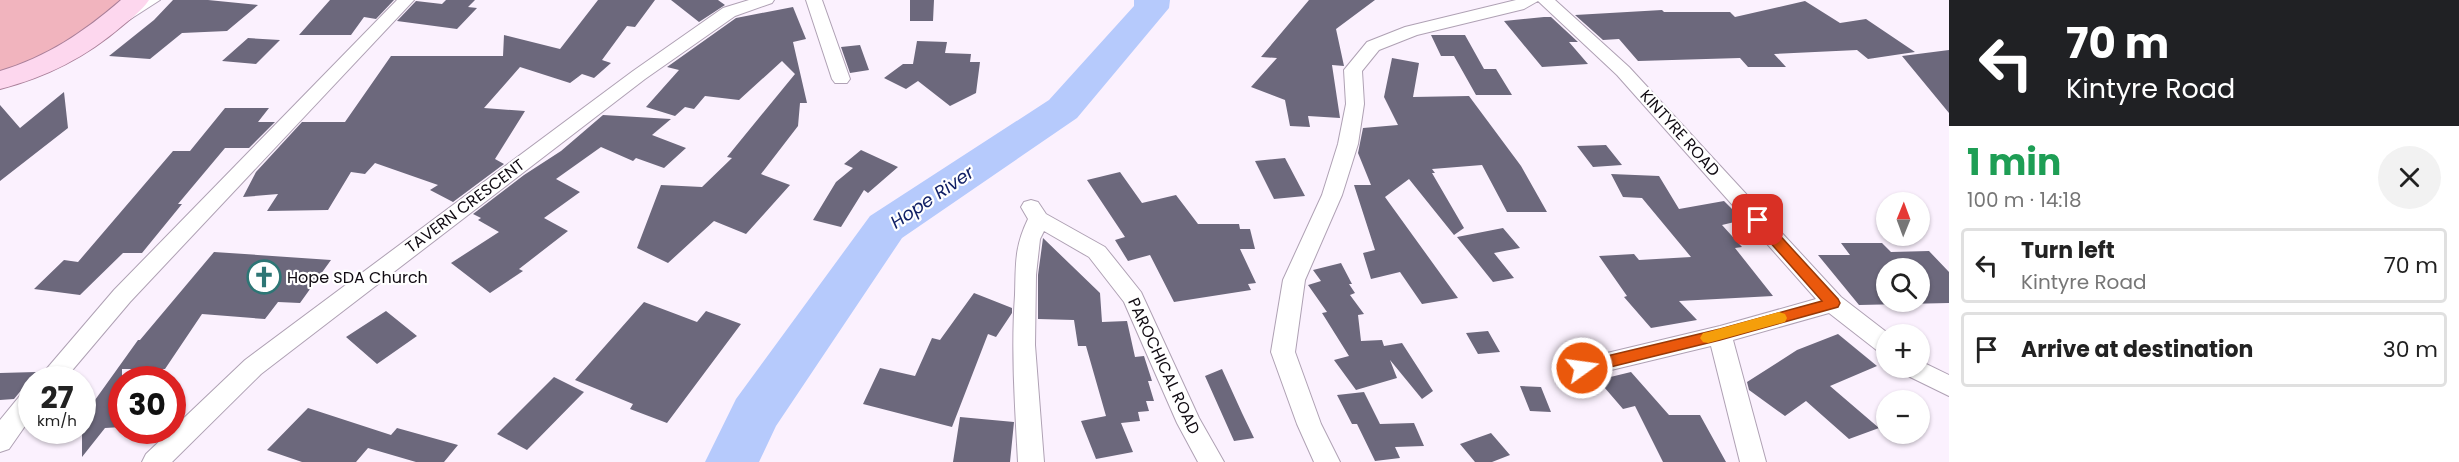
<!DOCTYPE html>
<html lang="en">
<head>
<meta charset="utf-8">
<style>
  body { margin:0; font-family:Poppins,sans-serif; background:#f2f2f2; color:#222; height:100vh; display:flex; flex-direction:column; font-size:22px; white-space:nowrap }
  * { box-sizing:border-box; margin:0 }
  p { font-size:20px; color:#767676 }
  .icon { flex:none; width:33px; height:33px; fill:none; stroke:currentColor; stroke-width:2; stroke-linecap:round; stroke-linejoin:round }
  .map { position:relative; flex:1; overflow:hidden }
  .sheet { display:flex; flex-direction:column; background:#fff; width:510px }
  .sheet>* { flex:none }
  .banner { background:#202124; color:#fff; overflow:hidden }
  .needle { width:39px; rotate:1deg }
  .tools { position:absolute; left:1876px; top:192px; display:grid; gap:12px }
  .tools a { display:grid; place-items:center; width:54px; height:54px; border-radius:50%; background:#fff; box-shadow:0 2px 4px #0004; font-size:30px }
  .speed { position:absolute; left:18px; top:366px; display:flex; gap:12px; font-size:30px; font-weight:700; text-align:center }
  .speed>* { display:grid; place-content:center; width:78px; height:78px; border-radius:50%; background:#fff; box-shadow:0 2px 4px #0004; line-height:1 }
  .speed small { font-size:15px; font-weight:400 }
  .speed .limit { border:9px solid #d22; background:#fff; color:#111 }
  .pin { position:absolute; display:grid; place-items:center; width:51px; height:51px; color:#fff; margin:-26px; border-radius:12px; box-shadow:0 3px 9px #0006 }
  .me { position:absolute; width:66px; margin:-33px; rotate:76deg; stroke-linejoin:round; filter:drop-shadow(0 0 4px #0008) }
  .turn { display:flex; align-items:center; gap:21px; height:126px; padding:0 18px; font-size:27px }
  .turn .icon { width:78px; height:78px; stroke-width:2.5 }
  .turn b { display:block; font-size:42px; line-height:51px }
  .round { display:grid; place-items:center; flex:none; width:63px; height:63px; border-radius:32px; background:#f2f2f2 }
  .head { display:flex; align-items:center; justify-content:space-between; height:102px; padding:0 18px }
  h1 { font-size:36px; font-weight:700; line-height:45px; color:#1e9e55 }
  ul { padding:0; list-style:none }
  li { display:flex; align-items:center; gap:18px; height:75px; margin:0 12px 9px; padding:0 6px; border:3px solid #e0e0e0; border-radius:6px }
  li div { flex:1 }
  li b { display:block; font-size:22px }
  li em { font-style:normal }
  main { display:flex; flex:1; min-height:0 }
  .map>svg:first-child { display:block }
  .green { fill:#f1b4be }
  .lines { fill:none; stroke-linecap:round; stroke-linejoin:round }
  .river { fill:#b6cafc; fill-rule:evenodd }
  .building { fill:#6c687c; fill-rule:evenodd }
  .minor-casing { stroke:#afa1b4; stroke-width:2 }
  .primary-casing { stroke:#a97f99; stroke-width:2 }
  .minor { fill:#fff; fill-rule:evenodd }
  .primary { fill:#fdd7ee; fill-rule:evenodd }
  .route { fill:#ea580c; stroke:#983908; stroke-width:1.5 }
  .slow { fill:#f59e0b }
  .labels { text-anchor:middle; dominant-baseline:central; stroke-width:4.5; stroke-linejoin:round; paint-order:stroke }
  .street-label { font-size:16px; fill:#100b12; stroke:#fff }
  .poi-label { font-size:16px; fill:#100b12; stroke:#fff; text-anchor:start }
  .water-label { font-size:18px; font-style:italic; fill:#122166; stroke:#fff }
</style>
</head>
<body>
<main>
<div class="map">
<svg width="1949" height="462" viewBox="0 0 1949 462">
  <rect width="100%" height="100%" fill="#fbf1fe"/>
  <path class="green" d="M0,0H124C88,33 47,57 0,72Z"/>
  <g class="lines">
    <path class="river" d="M1134,0H1170L1169,8L1077,118L902,238L776,426L759,462H705L736,399L870,216L1049,100L1134,6Z"/>
  </g>
  <path class="building" d="M173,0H208L258,5L227,31L182,33L150,59L109,56L154,20Z
    M330,0H394L376,19L364,17L351,35H299Z
    M446,0H475L468,7L477,8L457,29L397,21L416,1L442,4Z
    M598,0H655L635,27L627,26L602,60L611,63L594,78L582,74L570,83L520,67L484,108L525,111L495,159L504,164L453,202L430,190L438,185L375,163L365,174L351,172L328,210L267,211L278,194L243,197L256,172L302,122H345L391,56H503L504,35L560,49Z
    M671,0H718L725,5L699,22Z
    M910,0H934L933,21H910Z
    M1309,0H1375L1336,29L1344,66L1332,65L1340,118L1308,116L1310,127L1290,126L1285,100L1251,87L1277,58L1261,57Z
    M1805,1L1840,23L1866,19L1915,52L1868,59L1857,50L1774,54L1786,67H1748L1740,58L1638,61L1619,39L1603,40L1575,15L1662,10L1664,12H1730L1735,17Z
    M793,7L806,39L793,42L807,103H800L798,126L761,174L790,185L746,234L714,221L668,263L637,248L661,185L702,187L732,158L727,157L795,74L782,61L739,100L705,96L694,109L685,107L675,116L646,107L679,70L667,67L736,18Z
    M1544,17H1551L1578,42H1569L1588,64L1542,67L1504,21Z
    M1431,35H1465L1484,69H1496L1512,95H1476L1454,56H1441Z
    M248,38L280,40L256,64L222,61Z
    M917,41L947,42L945,53L971,54L970,62H980L976,93L950,106L918,81L906,89L884,78L903,64H913Z
    M860,45L869,70L850,73L841,47Z
    M1949,50V113L1902,56Z
    M1392,58L1419,63L1413,97L1469,96L1521,166L1547,212H1507L1482,165L1432,169L1435,173H1432L1464,228L1454,235L1409,179L1385,197L1458,298L1422,304L1400,272L1371,279L1363,253L1375,250L1354,185H1371L1358,153L1363,128L1398,125L1384,97Z
    M64,92L68,128L0,181V105L20,128Z
    M225,108H269L258,122H275L249,148H225L178,204H182L142,253H123L80,295L34,289L64,260L78,262L173,151H190Z
    M603,115L671,119L652,135L686,148L664,168L636,158L633,161L601,147L556,179L580,192L544,218L568,231L519,269L523,271L490,293L451,263L499,232L478,220L481,218L473,214L524,175L561,151Z
    M1606,145L1622,165L1593,167L1577,146Z
    M861,150L898,167L868,193L864,190L841,227L813,220L836,182L853,168L844,164Z
    M1285,158L1305,196L1274,199L1255,161Z
    M1120,172L1142,203L1176,195L1198,224H1239L1240,229H1250L1255,249H1240L1256,283L1248,284L1251,290L1174,302L1150,255L1128,261L1115,240L1125,237L1087,180Z
    M1611,174L1659,176L1679,209L1724,201L1743,220L1722,225L1742,247L1735,248L1773,296L1679,301L1697,320L1651,328L1624,297L1627,296L1599,256L1634,254L1639,260L1691,257L1642,198L1623,197Z
    M1503,228L1520,248L1494,253L1514,278L1493,282L1457,237Z
    M1043,238L1100,293L1102,322L1127,321L1135,357L1144,356L1152,381H1148L1154,401H1146L1149,411L1138,412L1140,421L1121,423L1133,452L1096,459L1081,421L1106,416L1086,346H1078L1074,320L1038,319V275Z
    M1841,243H1882L1891,252L1929,251L1949,272V303L1859,305L1818,255H1850ZM1887,268H1920V302H1887Z
    M214,252L331,260L300,303L278,302L265,319L202,314L165,369H122V427L105,428L82,457V401L95,400L138,340H140Z
    M1341,263L1352,284H1349L1355,293L1350,295L1364,314L1358,315L1361,341L1382,340L1384,346L1402,343L1433,391L1422,399L1390,360L1397,378L1356,390L1334,360L1349,356L1322,313L1327,312L1308,285L1321,281L1313,270Z
    M974,293L1012,308V313L996,337L988,334L952,427L863,404L880,368L915,376L932,338L940,340Z
    M644,302L697,322L706,311L741,324L667,423L630,409L633,404L575,380Z
    M386,311L417,336L377,364L346,337Z
    M1488,331L1500,352L1478,354L1466,333Z
    M1838,334L1877,366L1830,386L1879,428L1849,439L1806,401L1785,416L1749,390L1747,382L1797,350Z
    M1222,369L1242,413L1254,438L1234,441L1205,376Z
    M36,372L14,399L0,400V373Z
    M1631,372L1669,415H1700L1726,462H1663L1635,406L1623,409L1598,380Z
    M554,377L584,392L527,450L497,434Z
    M1520,386L1541,387L1551,412L1530,411Z
    M1364,392L1380,424L1414,423L1424,446L1395,447L1400,458L1375,461L1357,424H1352L1337,395Z
    M308,408L391,435L397,428L458,445L444,462H416L368,448L356,462H302L267,450Z
    M960,417L1014,422L1010,462H953Z
    M1491,433L1510,455L1492,462H1475L1460,444Z"/>
  <g class="lines">
    <g class="minor-casing">
      <path id="minor" d="M140,0H160L129,20H117L115,16L117,12Z
        M397,0H414L130,302L64,380H37L114,290Z
        M749,0H774L772,3L735,16L645,79L261,374L172,462H142L146,454L245,360L633,71L723,8Z
        M806,0H822L850,79L847,83H835L832,79Z
        M1516,0H1555L1629,67L1841,297L1889,334L1887,355L1879,352L1829,313L1733,340L1766,462H1740L1711,346L1582,377L1574,375L1570,368L1574,361L1582,359L1720,326L1816,299L1617,75L1538,1L1524,9L1417,35L1379,50L1362,71L1364,104L1358,144L1342,195L1305,280L1295,352L1321,424L1340,462H1314L1297,424L1271,352L1283,280L1322,195L1338,144L1346,104L1344,70L1367,42L1405,27Z
        M1031,200L1038,202L1046,214L1105,247L1141,292L1199,418L1224,462H1198L1177,423L1124,302L1089,257L1044,231L1040,239L1036,275L1035,345L1044,462H1018C1015,406 1011,351 1015,295C1016,265 1014,248 1028,219L1021,207L1024,202Z
        M1920,361L1949,375V396L1906,375L1902,368H1920Z
        M32,389V416L9,449L0,452V420L23,392Z"/>
    </g>
    <g class="primary-casing">
      <path id="primary" d="M121,0H149C142,10 132,18 122,26C86,57 47,77 0,89V71C47,57 84,32 121,0Z"/>
    </g>
    <use href="#minor" class="minor"/>
    <use href="#primary" class="primary"/>
  </g>
  <path class="route" d="M1758,215L1763,217L1838,299L1840,303L1838,307L1720,340L1582,374L1577,372L1574,368L1577,364L1582,362L1720,329L1822,301L1753,223L1751,220L1753,217Z"/>
  <path class="slow" d="M1779,312L1785,314L1787,318L1785,322L1708,343L1703,342L1700,338L1703,333L1708,332Z"/>
  <defs>
    <g id="church-ring" transform="scale(1.725)"><circle r="9.5" fill="#fff" stroke="#2d7675" stroke-width="1.5"/><path d="M-1.2-6h2.4v3.5h3.3v2.4h-3.3V6h-2.4V-.1h-3.3v-2.4h3.3Z" fill="#2d7675"/></g>
  </defs>
  <g fill-rule="evenodd">
    <use href="#church-ring" x="264" y="277"/>
  </g>
  <g class="labels">
    <g class="street-label">
      <text transform="translate(1680 133) rotate(48)">KINTYRE ROAD</text>
      <text transform="translate(465 206) rotate(-37)">TAVERN CRESCENT</text>
      <text transform="translate(1164 366) rotate(65)">PAROCHICAL ROAD</text>
    </g>
    <g class="poi-label">
      <text x="287" y="277">Hope SDA Church</text>
    </g>
    <g class="water-label">
      <text transform="translate(932 197) rotate(-34)">Hope River</text>
    </g>
  </g>
</svg>
<div class="tools">
<a><svg class="needle" viewBox="-14 -14 28 28"><path d="M0-13l5 13h-10z" fill="#e53935"/><path d="M0 13l5-13h-10z" fill="#767676"/></svg></a>
<a><svg class="icon" aria-label="search" viewBox="0 0 24 24"><circle cx="10" cy="10" r="6"/><path d="M15 15l6 6"/></svg></a>
<a>+</a>
<a>−</a>
</div>
<div class="speed"><div>27<small>km/h</small></div><div class="limit">30</div></div>
<div class="pin" style="left:1758px;top:220px;background:#d93025"><svg class="icon" aria-label="arrive" viewBox="0 0 24 24"><path d="M6 21V4h12l-3 4 3 4H6"/></svg></div>
<svg class="me" style="left:1582px;top:368px" viewBox="-20 -20 40 40"><circle r="17" fill="#ea580c" stroke="#fff" stroke-width="3"/><path d="M0-11L8 9 0 5-8 9z" fill="#fff"/></svg>
</div>
<section class="sheet">
<div class="banner">
<div class="turn"><svg class="icon" aria-label="left" viewBox="0 0 24 24"><path d="M17 20v-9H6M10 6l-5 5 5 5"/></svg><div><b>70 m</b>Kintyre Road</div></div>
</div>
<div class="head"><div><h1>1 min</h1><p>100 m · 14:18</p></div><a class="round"><svg class="icon" aria-label="close" viewBox="0 0 24 24"><path d="M6 6l12 12M18 6L6 18"/></svg></a></div>
<ul>
<li><svg class="icon" aria-label="left" viewBox="0 0 24 24"><path d="M17 20v-9H6M10 6l-5 5 5 5"/></svg><div><b>Turn left</b><p>Kintyre Road</p></div><em>70 m</em></li>
<li><svg class="icon" aria-label="arrive" viewBox="0 0 24 24"><path d="M6 21V4h12l-3 4 3 4H6"/></svg><div><b>Arrive at destination</b></div><em>30 m</em></li>
</ul>
</section>
</main>
</body>
</html>
